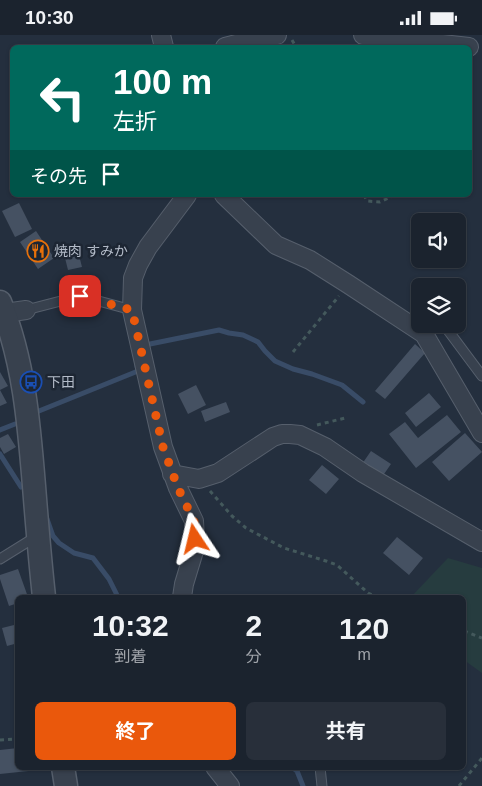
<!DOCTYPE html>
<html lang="ja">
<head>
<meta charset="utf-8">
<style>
  body { margin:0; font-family:Helvetica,"Noto Sans JP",sans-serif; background:#282f3a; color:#f1f3f6; height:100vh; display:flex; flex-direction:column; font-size:19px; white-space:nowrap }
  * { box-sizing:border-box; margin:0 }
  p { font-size:16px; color:#a0a4aa }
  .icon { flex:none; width:28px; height:28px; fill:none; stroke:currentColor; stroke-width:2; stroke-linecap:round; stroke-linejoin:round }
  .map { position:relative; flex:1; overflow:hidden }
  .sheet { position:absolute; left:15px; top:560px; width:451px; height:175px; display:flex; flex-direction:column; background:#1b232e; border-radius:8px; box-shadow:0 1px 4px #0004,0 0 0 1px #39404a }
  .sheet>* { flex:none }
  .top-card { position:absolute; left:10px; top:10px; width:462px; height:152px; border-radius:8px; box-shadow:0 1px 4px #0004,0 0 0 1px #39404a; background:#00695c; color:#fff; overflow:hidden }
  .buttons { position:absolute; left:411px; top:178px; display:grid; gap:10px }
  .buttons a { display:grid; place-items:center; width:55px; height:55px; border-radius:8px; background:#1b232e; box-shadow:0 1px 4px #0004,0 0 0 1px #39404a; font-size:25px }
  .pin { position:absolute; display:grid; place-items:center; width:42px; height:42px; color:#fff; margin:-21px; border-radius:10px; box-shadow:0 2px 8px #0006 }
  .me { position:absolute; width:55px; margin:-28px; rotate:350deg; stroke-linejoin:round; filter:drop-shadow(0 0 4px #0008) }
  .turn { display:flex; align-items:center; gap:18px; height:105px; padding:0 20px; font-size:22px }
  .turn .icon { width:65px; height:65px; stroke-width:2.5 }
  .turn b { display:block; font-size:35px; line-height:42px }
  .then { display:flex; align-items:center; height:48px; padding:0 20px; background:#0003; gap:10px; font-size:19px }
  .eta { display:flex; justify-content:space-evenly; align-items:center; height:85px; text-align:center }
  .eta b { font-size:30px; font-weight:700; line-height:35px }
  .primary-button { display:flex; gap:10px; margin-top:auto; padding:10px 20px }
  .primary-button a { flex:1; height:58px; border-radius:8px; background:#ea580c; color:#fff; font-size:20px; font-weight:700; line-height:58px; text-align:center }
  .primary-button a+a { background:#282f3a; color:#f1f3f6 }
  .status { display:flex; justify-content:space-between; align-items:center; height:35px; padding:0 25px; background:#1b232e; direction:ltr }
  .status svg { height:14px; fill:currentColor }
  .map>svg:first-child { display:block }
  .green { fill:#263c3f }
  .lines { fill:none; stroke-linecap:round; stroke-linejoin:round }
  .stream { stroke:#394c67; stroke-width:5 }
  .building { fill:#455162 }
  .service-casing { stroke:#565f6c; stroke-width:11 }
  .minor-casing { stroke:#565f6c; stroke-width:20 }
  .tertiary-casing { stroke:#565f6c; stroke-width:25 }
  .path { stroke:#44595c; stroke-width:3; stroke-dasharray:4 4; stroke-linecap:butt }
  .service { stroke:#38414e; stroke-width:9 }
  .minor { stroke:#38414e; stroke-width:18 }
  .tertiary { stroke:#38414e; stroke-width:22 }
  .route { stroke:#ea580c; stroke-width:9; stroke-dasharray:0 16.2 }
  .labels { text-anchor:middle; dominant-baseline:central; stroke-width:5; stroke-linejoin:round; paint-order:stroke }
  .poi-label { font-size:14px; fill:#b4bcc9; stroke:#1d2633; text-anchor:start }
</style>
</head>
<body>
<div class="status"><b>10:30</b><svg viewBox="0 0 49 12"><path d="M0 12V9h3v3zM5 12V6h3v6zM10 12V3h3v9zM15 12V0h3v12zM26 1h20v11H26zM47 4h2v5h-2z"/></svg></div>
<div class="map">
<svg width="482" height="751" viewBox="0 0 482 751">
  <rect width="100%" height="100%" fill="#242f3e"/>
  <path class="green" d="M448,523L482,533V638L464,625V562H411Z"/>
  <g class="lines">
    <path class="stream" d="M150,309L219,295L229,298L243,300L258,307L265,316L275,326L293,334L312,339L342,350L363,367
      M34,378L138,336L137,331
      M0,395L15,389
      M0,419L21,452
      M47,484L53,501L59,508L74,518L93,523L109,544L118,562
      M292,732L297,736L303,751"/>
  </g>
  <path class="building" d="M19,168L32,194L15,202L2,176Z
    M36,196L54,223L38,234L20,207Z
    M76,208L82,232L68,235L62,211Z
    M415,309L425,318L385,364L375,356Z
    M0,337L8,351L0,355L7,368L0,371Z
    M196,350L206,370L188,379L178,359Z
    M429,358L441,372L416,392L405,378Z
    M226,367L230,377L205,387L201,376Z
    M447,380L461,397L416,433L389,399L405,387L418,403Z
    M465,398L482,417L449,446L432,427Z
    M8,399L16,412L4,419L0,412V403Z
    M371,416L391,429L382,442L362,429Z
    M322,430L339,444L326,459L309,445Z
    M397,502L423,523L409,540L383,518Z
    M18,534L28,562H18V568L9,571L0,544V540Z
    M18,589V608L7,611L2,593Z
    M18,713V732H37L38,735L0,739V715Z"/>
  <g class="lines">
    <g class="service-casing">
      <path id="service" d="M26,275L80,261L132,275
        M441,289L444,290L482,341
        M0,524L37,501
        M320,732L322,751"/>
    </g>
    <g class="minor-casing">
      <path id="minor" d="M161,0L164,12
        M363,0L469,12
        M225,12L240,8L277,0
        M224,160L276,210L310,225L348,249L424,299L482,398
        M5,278L26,275
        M172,439L199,444L218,438L273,402L282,399H290L300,400L325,412L363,438L482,507
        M182,562L184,549L194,516L195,504L194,486L178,453L163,412L132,275L133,243L138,230L148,212L187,160
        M215,732L230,751"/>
    </g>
    <g class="tertiary-casing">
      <path id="tertiary" d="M0,267C24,326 29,389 34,451C37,489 40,525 44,562
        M63,732L66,751"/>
    </g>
    <path class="path" d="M292,5L296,12
      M364,160L367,166L380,167L395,160
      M293,317L339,261
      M317,390L345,383
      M210,456L232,481L246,493L284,513L326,526L337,530L368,558L377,562
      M464,596L482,603
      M0,705L18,704
      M459,751L482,723"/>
    <use href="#service" class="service"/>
    <use href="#minor" class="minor"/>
    <use href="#tertiary" class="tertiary"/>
  </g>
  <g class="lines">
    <path class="route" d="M80,261L132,275L163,412L178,453L194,486L195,504"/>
  </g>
  <defs>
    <g id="restaurant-ring" transform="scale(1.125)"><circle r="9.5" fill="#1d2633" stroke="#e8710a" stroke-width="1.5"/><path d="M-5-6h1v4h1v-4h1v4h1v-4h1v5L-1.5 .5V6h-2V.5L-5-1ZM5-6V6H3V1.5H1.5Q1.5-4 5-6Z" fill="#e8710a"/></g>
    <g id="bus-ring" transform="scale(1.125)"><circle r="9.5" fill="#1d2633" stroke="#1a4fb4" stroke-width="1.5"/><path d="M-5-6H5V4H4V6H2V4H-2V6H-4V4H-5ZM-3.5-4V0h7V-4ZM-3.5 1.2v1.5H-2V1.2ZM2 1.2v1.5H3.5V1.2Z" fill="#1a4fb4"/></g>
  </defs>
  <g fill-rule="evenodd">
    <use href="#restaurant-ring" x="38" y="216"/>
    <use href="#bus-ring" x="31" y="347"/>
  </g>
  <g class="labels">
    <g class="poi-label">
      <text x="54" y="216">焼肉 すみか</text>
      <text x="47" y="347">下田</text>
    </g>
  </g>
</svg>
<div class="buttons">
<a><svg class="icon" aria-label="sound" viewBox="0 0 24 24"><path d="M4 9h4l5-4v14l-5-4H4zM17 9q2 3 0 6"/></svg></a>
<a><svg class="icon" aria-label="layers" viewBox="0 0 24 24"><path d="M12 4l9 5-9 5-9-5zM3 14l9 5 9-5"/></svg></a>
</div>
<div class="pin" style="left:80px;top:261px;background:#d93025"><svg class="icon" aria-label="arrive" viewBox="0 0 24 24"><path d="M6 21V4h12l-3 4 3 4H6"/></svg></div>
<svg class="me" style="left:195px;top:504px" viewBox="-20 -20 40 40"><path d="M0-17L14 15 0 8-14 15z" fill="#ea580c" stroke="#fff" stroke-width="4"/></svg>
<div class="top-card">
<div class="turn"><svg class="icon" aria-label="left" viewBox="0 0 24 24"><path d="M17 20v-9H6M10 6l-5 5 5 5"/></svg><div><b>100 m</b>左折</div></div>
<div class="then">その先<svg class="icon" aria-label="arrive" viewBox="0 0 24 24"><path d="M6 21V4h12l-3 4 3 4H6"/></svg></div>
</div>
<section class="sheet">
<div class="eta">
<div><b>10:32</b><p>到着</p></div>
<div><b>2</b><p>分</p></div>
<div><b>120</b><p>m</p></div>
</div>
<div class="primary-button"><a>終了</a><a>共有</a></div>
</section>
</div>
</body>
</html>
